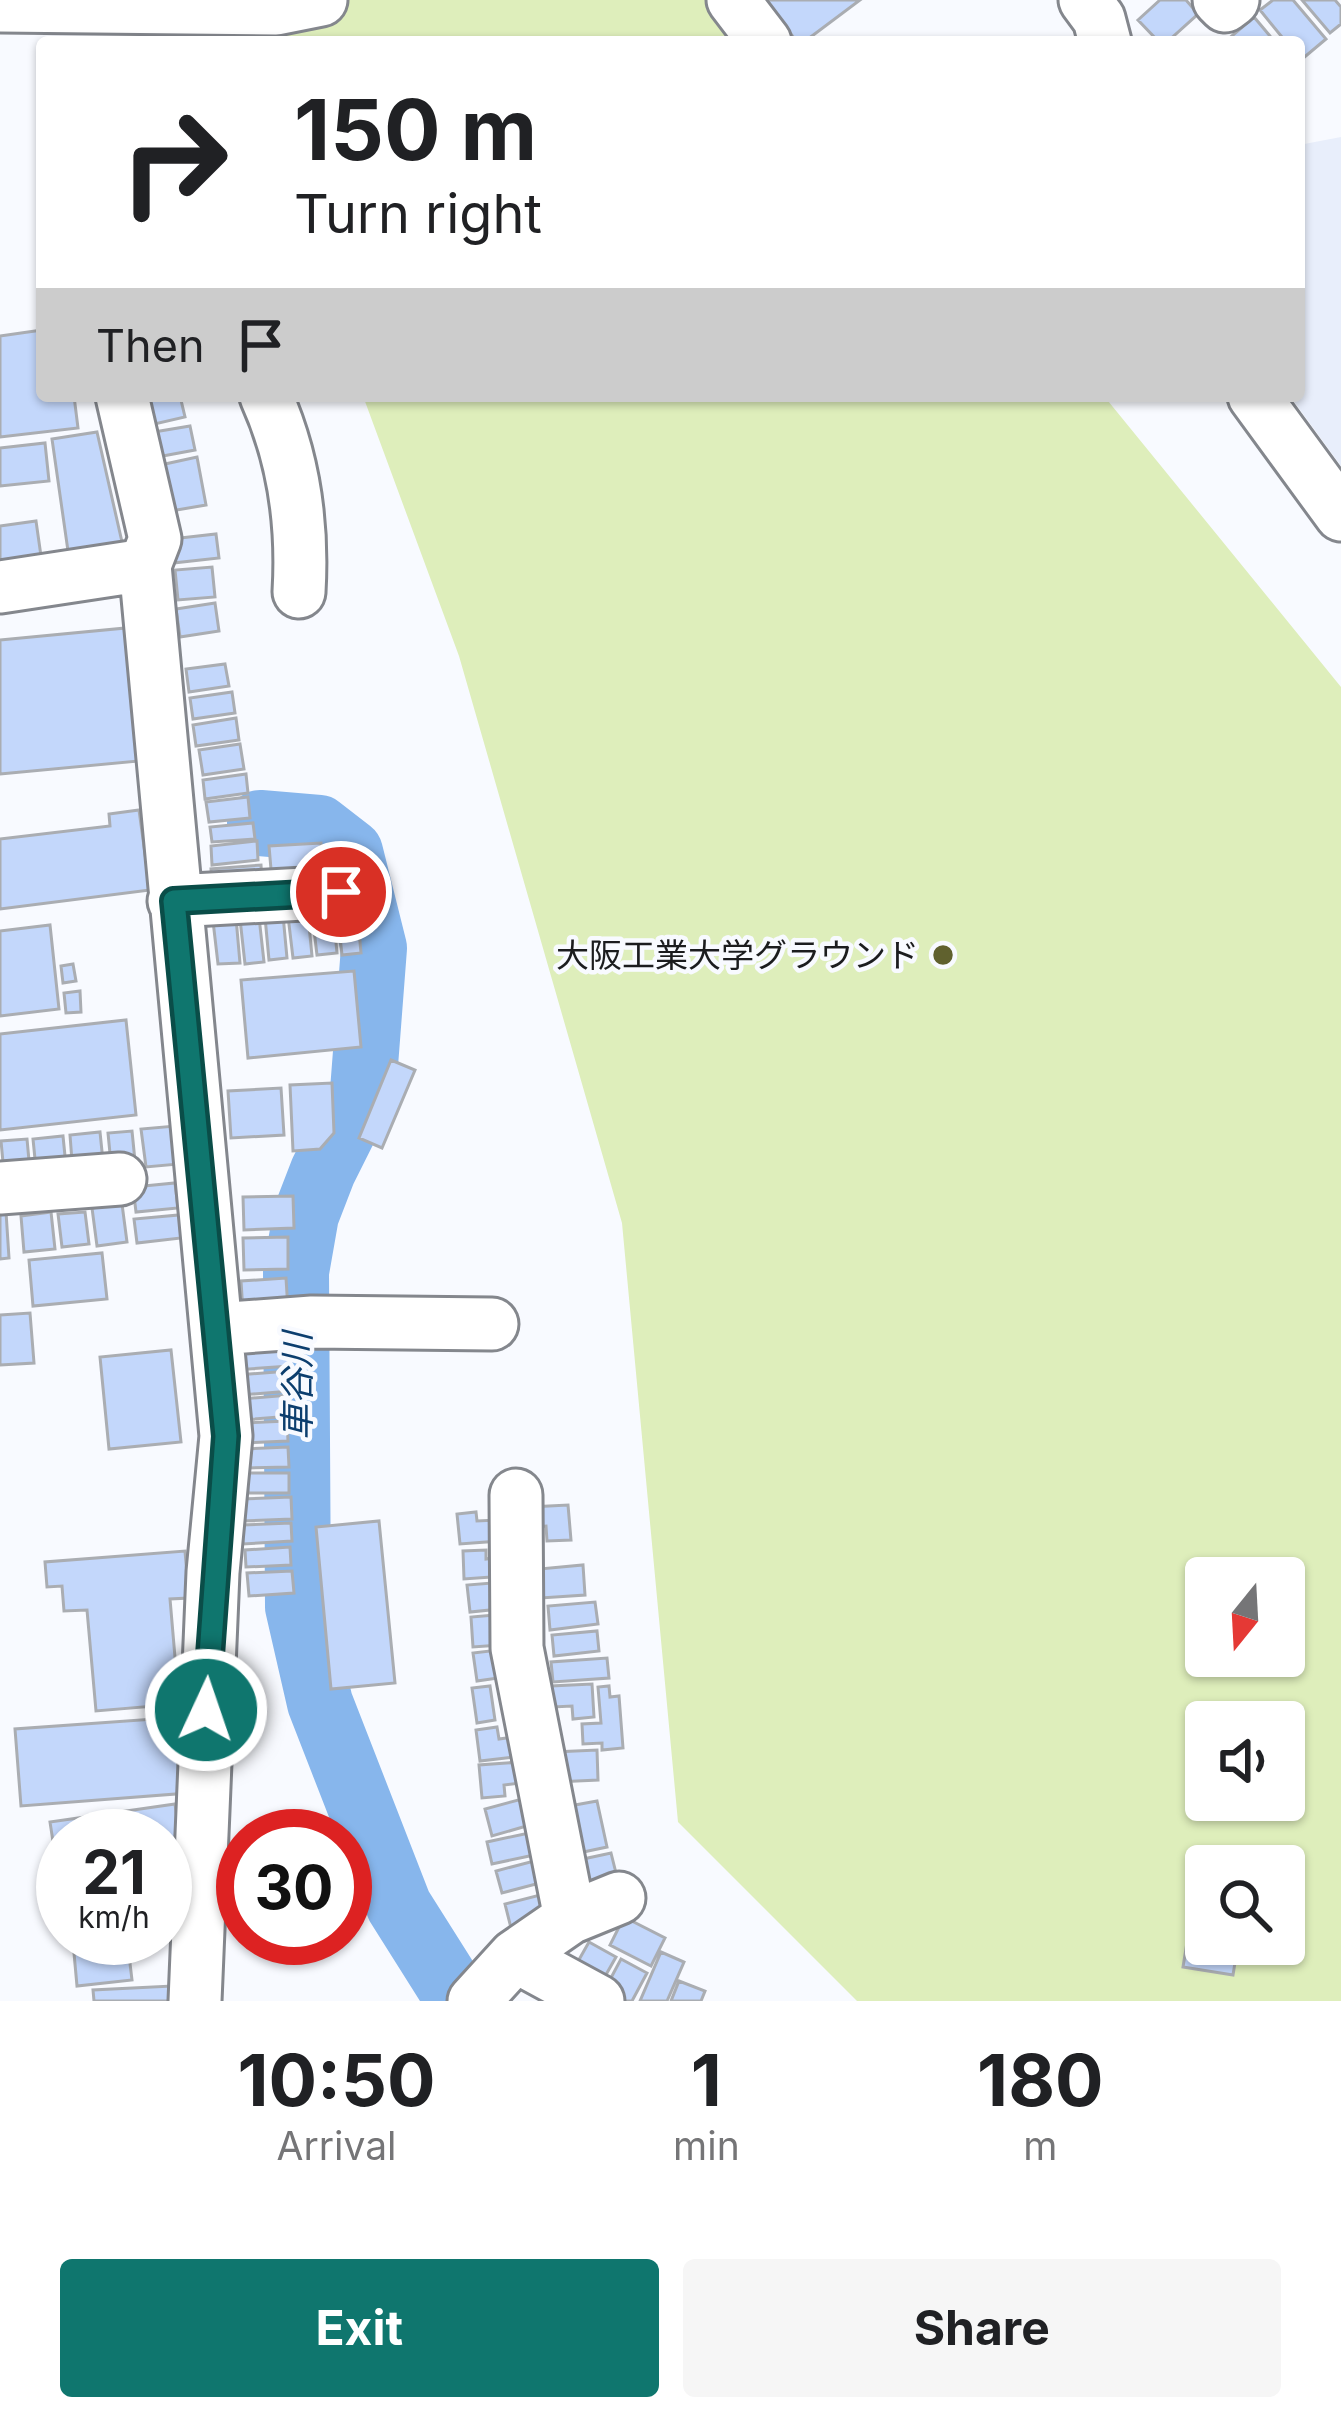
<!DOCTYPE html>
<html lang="en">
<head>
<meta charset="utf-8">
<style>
  body { margin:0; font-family:Inter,"Noto Sans JP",sans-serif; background:#f6f6f6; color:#202124; height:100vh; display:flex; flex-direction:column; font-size:45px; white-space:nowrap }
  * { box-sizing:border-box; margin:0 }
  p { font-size:39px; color:#757577 }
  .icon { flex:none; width:66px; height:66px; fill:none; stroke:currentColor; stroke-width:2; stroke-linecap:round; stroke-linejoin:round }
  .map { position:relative; height:2001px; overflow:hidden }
  .sheet { display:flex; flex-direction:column; background:#fff; flex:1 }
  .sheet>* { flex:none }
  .banner { position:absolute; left:36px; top:36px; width:1269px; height:366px; border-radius:12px; box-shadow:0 3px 9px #0004; background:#fff; color:#202124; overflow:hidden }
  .needle { width:78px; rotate:198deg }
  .tools { position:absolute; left:1185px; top:1557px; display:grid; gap:24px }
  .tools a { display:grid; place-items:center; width:120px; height:120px; border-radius:12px; background:#fff; box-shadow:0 3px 9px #0004; font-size:60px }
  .speed { position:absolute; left:36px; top:1809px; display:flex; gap:24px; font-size:60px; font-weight:700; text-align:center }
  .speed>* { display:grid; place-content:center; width:156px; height:156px; border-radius:50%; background:#fff; box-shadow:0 3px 9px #0004; line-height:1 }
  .speed small { font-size:30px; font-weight:400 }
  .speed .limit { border:18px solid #d22; background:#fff; color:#111 }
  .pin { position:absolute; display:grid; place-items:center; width:102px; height:102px; color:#fff; margin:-51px; border:6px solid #fff; border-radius:50%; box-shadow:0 3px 12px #0007 }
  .me { position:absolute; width:132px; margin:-66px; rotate:3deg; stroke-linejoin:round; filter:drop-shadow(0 0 9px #0008) }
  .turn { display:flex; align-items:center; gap:42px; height:252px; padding:0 60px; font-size:54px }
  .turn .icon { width:156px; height:156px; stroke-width:2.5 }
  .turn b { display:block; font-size:84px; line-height:102px }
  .then { display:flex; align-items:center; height:114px; padding:0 60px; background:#0003; gap:24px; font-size:45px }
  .eta { display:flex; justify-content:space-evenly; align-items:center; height:204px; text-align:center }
  .eta b { font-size:72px; font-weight:700; line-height:84px }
  .button { display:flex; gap:24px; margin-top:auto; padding:24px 60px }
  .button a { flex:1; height:138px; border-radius:12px; background:#0f766e; color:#fff; font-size:48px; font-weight:700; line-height:138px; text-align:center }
  .button a+a { background:#f6f6f6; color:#202124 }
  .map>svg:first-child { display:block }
  .built { fill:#e8eefb }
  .park { fill:#deeebb; fill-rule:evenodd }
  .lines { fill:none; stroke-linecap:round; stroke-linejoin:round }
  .river { stroke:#87b6ec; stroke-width:66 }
  .building { fill:#c3d7fb; stroke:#aaadb2; stroke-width:3 }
  .minor-casing { stroke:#84878d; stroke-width:57 }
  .minor { stroke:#fff; stroke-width:51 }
  .route-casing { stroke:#0a4d48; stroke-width:30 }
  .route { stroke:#0f766e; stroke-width:21 }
  .poi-dot { fill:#60612e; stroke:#f8faff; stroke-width:4.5 }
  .labels { text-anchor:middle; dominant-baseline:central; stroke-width:9; stroke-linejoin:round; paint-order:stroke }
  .poi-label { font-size:33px; fill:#1b1c1e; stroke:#f8faff; text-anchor:end }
  .water-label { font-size:36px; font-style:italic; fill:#0c3e6e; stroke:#f8faff }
</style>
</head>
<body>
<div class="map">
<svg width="1341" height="2001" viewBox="0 0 1341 2001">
  <rect width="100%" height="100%" fill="#f8faff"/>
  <path class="built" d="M1341,137V466L1290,396H1299V145Z"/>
  <path class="park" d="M330,0H737L780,42H278Z
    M363,396H1104L1341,687V2001H857L678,1822L622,1223L459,656ZM1206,1578H1284V1656H1206ZM1206,1722H1284V1800H1206ZM1206,1866H1284V1944H1206Z"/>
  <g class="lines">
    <path class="river" d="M260,823L319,828L350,852L374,948L363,1091L323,1171L306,1215L296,1272L298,1607L320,1703L399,1906L459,2001"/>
  </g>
  <path class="building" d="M765,0H860L804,42H797Z
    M1160,0H1186L1198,14L1167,42H1159L1138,20Z
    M1273,0H1293L1326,39L1301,60L1299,42H1286L1260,10Z
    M1302,0H1335L1341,7V24L1330,33Z
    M1254,17L1275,42H1229L1227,40Z
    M42,330V396H74L78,428L0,437V336Z
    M139,396H180L185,417L146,426Z
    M190,426L195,450L152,458L148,433Z
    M97,432L122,542L68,551L52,439Z
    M45,443L49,481L0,486V448Z
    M197,457L206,505L165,512L156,466Z
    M36,521L41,556L0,561V526Z
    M216,534L219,558L173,563L171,539Z
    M212,567L215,597L178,600L175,570Z
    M215,603L219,631L180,637L176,609Z
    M126,628L139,761L0,774V640Z
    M225,664L229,686L189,692L186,669Z
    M232,692L235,713L193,719L190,698Z
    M236,718L239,740L196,746L193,725Z
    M240,744L244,769L203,775L199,750Z
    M246,774L248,793L205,799L203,780Z
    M248,797L250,818L209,822L206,802Z
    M139,810L150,890L0,909V839L110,826L109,814Z
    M253,823L255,839L212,842L210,827Z
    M257,841L258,860L212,865L211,846Z
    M321,843L323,877L272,881L269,846Z
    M261,865L262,884L212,888L211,869Z
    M357,908L361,953L342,955L337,910Z
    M333,911L337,953L317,955L312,913Z
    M283,915L287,958L269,960L265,917Z
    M308,915L312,956L293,958L288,916Z
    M259,917L264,962L245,964L240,919Z
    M236,918L240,963L218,964L213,921Z
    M50,925L59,1009L0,1016V931Z
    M73,964L76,981L63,983L61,966Z
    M354,971L361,1047L248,1058L241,980Z
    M80,991L81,1012L66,1013L64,993Z
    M126,1020L136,1115L0,1130V1034Z
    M391,1060L415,1070L382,1148L359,1138Z
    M332,1083L334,1133L320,1149L293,1151L290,1085Z
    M281,1088L284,1135L231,1138L228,1091Z
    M175,1126L179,1164L146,1167L141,1129Z
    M132,1131L136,1171L112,1174L108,1133Z
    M100,1132L104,1171L73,1174L70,1135Z
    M63,1136L67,1176L37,1179L33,1139Z
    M27,1139L31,1182L5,1184L1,1141Z
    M175,1183L178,1208L136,1212L133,1187Z
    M293,1196L294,1228L244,1230L243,1197Z
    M122,1204L127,1242L97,1246L92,1208Z
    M6,1212L9,1258L0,1259V1213Z
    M51,1212L55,1249L24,1252L21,1216Z
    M85,1212L89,1244L62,1247L58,1214Z
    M179,1215L181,1238L137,1243L134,1219Z
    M288,1237V1269L244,1270L243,1238Z
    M102,1253L107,1299L33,1306L29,1260Z
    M286,1278L288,1310L243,1312L241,1281Z
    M30,1313L34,1363L0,1365V1315Z
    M288,1342L290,1366L235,1370L233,1346Z
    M171,1350L181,1442L109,1449L100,1357Z
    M289,1371L291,1391L240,1395L238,1375Z
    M290,1395L291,1416L243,1420L241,1399Z
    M287,1421L288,1441L245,1443L244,1423Z
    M288,1447L289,1467L246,1468L245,1449Z
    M247,1473H289V1493H248Z
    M291,1497L292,1519L242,1521L241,1499Z
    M568,1505L571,1540L547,1541L546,1526L532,1527L530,1507Z
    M476,1512L477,1521L497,1520L499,1541L460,1544L457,1514Z
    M379,1521L395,1683L331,1689L316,1527Z
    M291,1523L292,1541L243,1544L242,1525Z
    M290,1547L291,1565L246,1567L245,1550Z
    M486,1550V1559L504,1557L505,1576L464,1579L463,1551Z
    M185,1551L189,1598L170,1599L179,1704L96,1711L87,1610L64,1611L62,1586L47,1587L45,1562Z
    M583,1565L585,1595L541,1598L539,1569Z
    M292,1571L294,1593L249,1596L247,1573Z
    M492,1583L509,1608L470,1612L467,1585Z
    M595,1602L598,1624L550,1630L548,1606Z
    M507,1614L500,1645L473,1647L471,1617Z
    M597,1631L599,1651L554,1656L552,1635Z
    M498,1650L511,1676L477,1681L473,1653Z
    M607,1658L609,1678L553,1682L551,1662Z
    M592,1684L594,1717L573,1719L572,1706L553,1707L551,1686Z
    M490,1686L495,1720L477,1723L472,1688Z
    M609,1686L610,1697L619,1696L623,1748L602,1750V1743L583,1744L582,1724L601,1723L598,1687Z
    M182,1717L188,1793L21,1806L15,1729Z
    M497,1727L499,1739L520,1736L522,1756L480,1761L476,1730Z
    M597,1750L598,1780L556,1782L554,1752Z
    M520,1762L521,1783L504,1785L505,1796L482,1798L479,1765Z
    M522,1799L530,1825L492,1836L485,1809Z
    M597,1801L607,1847L574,1854L564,1807Z
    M175,1804L185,1877L165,1879V1836H63L61,1894L50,1822Z
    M529,1833L534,1855L492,1864L487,1842Z
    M611,1853L618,1881L580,1889L574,1861Z
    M534,1861L540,1883L502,1893L496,1871Z
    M544,1894L551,1917L511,1928L505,1904Z
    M624,1917L665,1938L651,1966L610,1945Z
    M1189,1930L1206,1933V1944H1238L1233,1975L1183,1967Z
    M589,1942L616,1957L599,1987L572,1972Z
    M128,1947L132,1980L77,1986L74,1953Z
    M661,1952L684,1962L667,2001H640Z
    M621,1959L647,1973L632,2001H621L604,1991Z
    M679,1981L705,1991L701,2001H671Z
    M172,1986V2001H94L93,1990Z"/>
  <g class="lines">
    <g class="minor-casing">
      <path id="minor" d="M733,0L765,42
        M1085,0L1099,19L1105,42
        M1219,0L1225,6L1233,0
        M0,6L276,9L321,0
        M122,396L155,539L145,565L226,1436L213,1572L195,2001
        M266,396C294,458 303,524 299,592
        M1254,396L1341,515
        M0,587L145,565
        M174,901L341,892
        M0,1188L120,1179
        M216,1329L312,1322L492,1324
        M570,1918L619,1898
        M515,1956L598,2001
        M474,2001L515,1956L570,1918L517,1648L516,1495"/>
    </g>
    <use href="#minor" class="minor"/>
  </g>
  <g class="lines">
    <g class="route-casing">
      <path id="route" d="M206,1710L226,1436L174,901L341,892"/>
    </g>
    <use href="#route" class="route"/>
  </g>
  <circle class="poi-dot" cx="943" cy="955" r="12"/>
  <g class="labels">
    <g class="poi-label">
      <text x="919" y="955">大阪工業大学グラウンド</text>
    </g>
    <g class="water-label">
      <text transform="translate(297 1386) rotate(-90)">車谷川</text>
    </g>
  </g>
</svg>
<div class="tools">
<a><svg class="needle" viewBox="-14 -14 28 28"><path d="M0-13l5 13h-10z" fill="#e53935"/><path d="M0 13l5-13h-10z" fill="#757577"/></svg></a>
<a><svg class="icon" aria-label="sound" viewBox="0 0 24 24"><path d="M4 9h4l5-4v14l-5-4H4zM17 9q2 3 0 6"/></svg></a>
<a><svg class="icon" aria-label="search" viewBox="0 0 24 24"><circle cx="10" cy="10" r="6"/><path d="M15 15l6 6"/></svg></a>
</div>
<div class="speed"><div>21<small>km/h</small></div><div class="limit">30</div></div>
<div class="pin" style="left:341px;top:892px;background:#d93025"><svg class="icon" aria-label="arrive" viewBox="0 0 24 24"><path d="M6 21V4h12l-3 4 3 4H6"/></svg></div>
<svg class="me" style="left:206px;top:1710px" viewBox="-20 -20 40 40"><circle r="17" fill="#0f766e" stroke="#fff" stroke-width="3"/><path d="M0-11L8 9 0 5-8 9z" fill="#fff"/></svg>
<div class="banner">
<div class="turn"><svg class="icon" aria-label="right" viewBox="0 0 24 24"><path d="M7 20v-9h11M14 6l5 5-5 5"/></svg><div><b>150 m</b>Turn right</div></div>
<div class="then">Then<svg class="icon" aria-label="arrive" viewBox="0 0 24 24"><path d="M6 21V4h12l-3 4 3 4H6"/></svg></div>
</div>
</div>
<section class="sheet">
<div class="eta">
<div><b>10:50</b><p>Arrival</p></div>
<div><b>1</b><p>min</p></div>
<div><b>180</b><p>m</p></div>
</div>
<div class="button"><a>Exit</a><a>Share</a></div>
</section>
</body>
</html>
